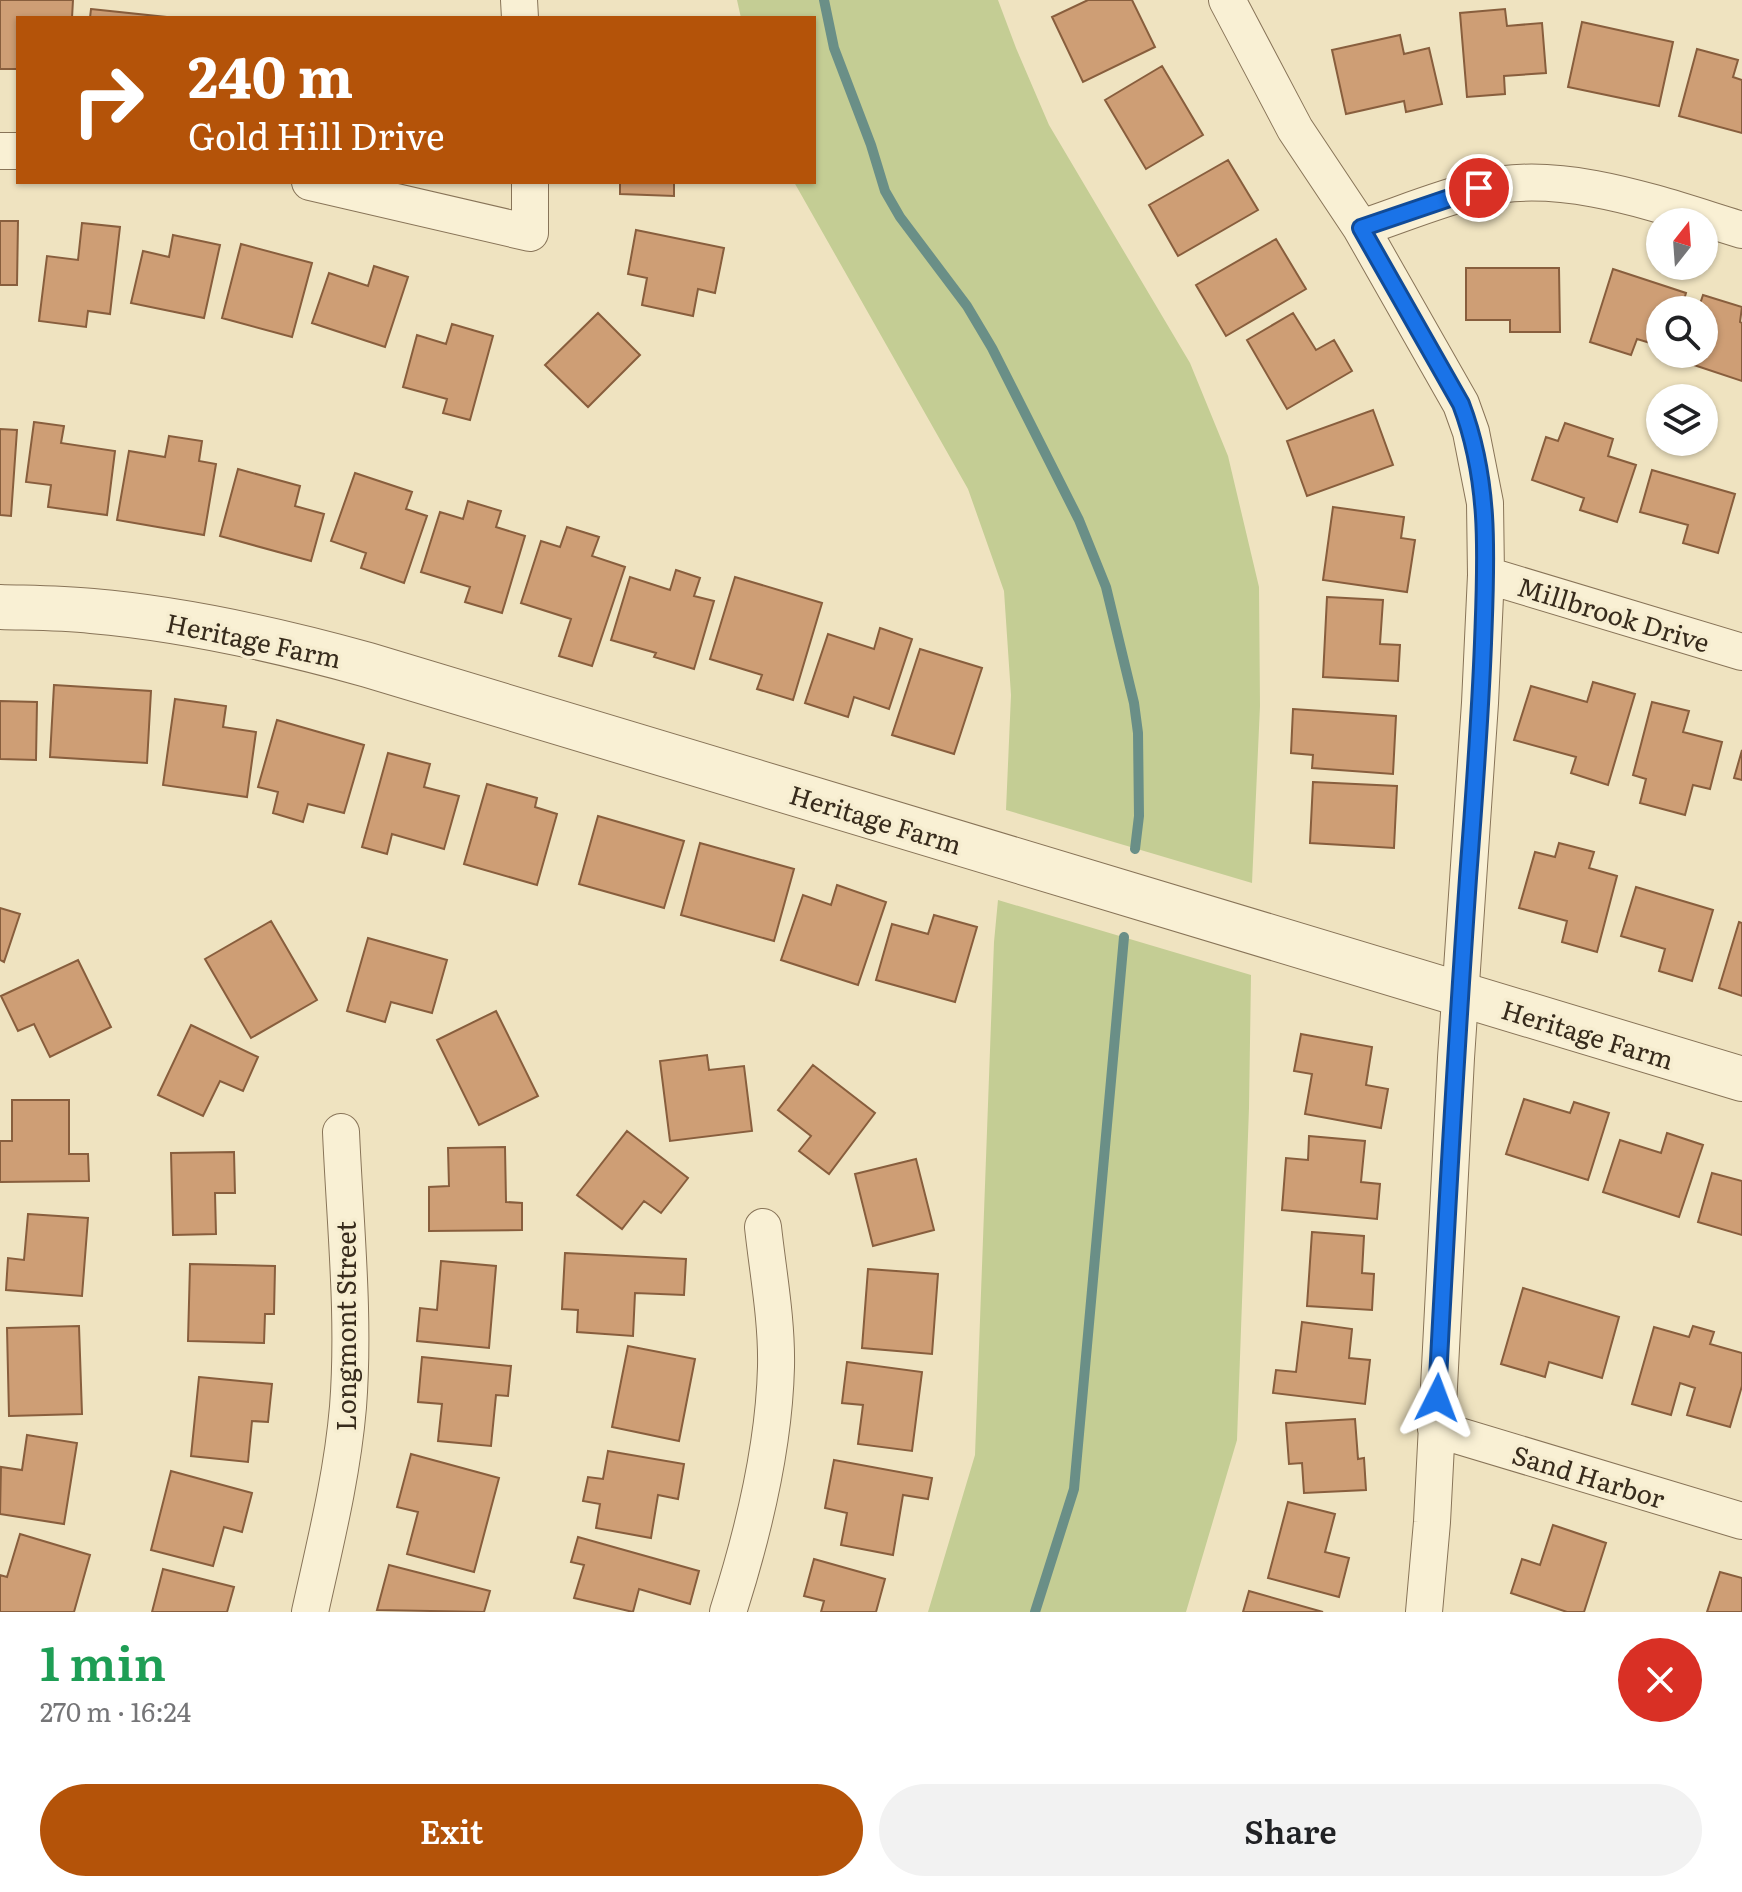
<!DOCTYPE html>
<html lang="en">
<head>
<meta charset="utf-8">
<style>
  body { margin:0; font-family:Literata,serif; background:#f2f2f2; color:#202124; height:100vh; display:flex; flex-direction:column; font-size:30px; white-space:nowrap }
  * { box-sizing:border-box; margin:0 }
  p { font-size:26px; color:#757577 }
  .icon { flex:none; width:44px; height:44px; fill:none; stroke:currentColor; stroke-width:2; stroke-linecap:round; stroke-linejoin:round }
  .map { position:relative; height:1612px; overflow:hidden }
  .panel { display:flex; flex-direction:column; background:#fff; flex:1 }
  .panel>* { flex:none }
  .banner { position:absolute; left:16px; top:16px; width:800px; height:168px; border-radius:0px; box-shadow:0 2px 6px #0004; background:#b45309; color:#fff; overflow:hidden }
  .needle { width:52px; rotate:17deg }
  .fabs { position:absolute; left:1646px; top:208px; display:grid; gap:16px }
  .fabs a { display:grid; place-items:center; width:72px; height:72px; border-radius:50%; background:#fff; box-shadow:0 2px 6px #0004; font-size:40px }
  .pin { position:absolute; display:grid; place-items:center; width:68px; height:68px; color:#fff; margin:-34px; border:4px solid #fff; border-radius:50%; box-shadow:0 2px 8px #0007 }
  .me { position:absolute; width:88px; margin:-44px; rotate:3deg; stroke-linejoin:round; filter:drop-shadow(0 0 6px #0008) }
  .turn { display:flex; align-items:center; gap:28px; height:168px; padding:0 40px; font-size:36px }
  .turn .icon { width:104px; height:104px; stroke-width:2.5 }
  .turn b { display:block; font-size:56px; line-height:68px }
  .round { display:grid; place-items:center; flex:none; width:84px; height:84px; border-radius:42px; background:#f2f2f2 }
  .summary { display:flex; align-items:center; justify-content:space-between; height:136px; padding:0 40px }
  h1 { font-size:48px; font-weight:600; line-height:60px; color:#1e9e55 }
  .button { display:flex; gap:16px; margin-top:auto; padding:16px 40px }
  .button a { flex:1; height:92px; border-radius:48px; background:#b45309; color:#fff; font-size:32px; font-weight:600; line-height:92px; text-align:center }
  .button a+a { background:#f2f2f2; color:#202124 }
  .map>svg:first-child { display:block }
  .green { fill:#c4cd94 }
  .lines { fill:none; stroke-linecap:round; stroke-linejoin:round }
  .stream { stroke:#6a8f87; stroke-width:10 }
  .building { fill:#ce9e75; stroke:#885e3d; stroke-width:2 }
  .minor-casing { stroke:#887458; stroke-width:38 }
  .tertiary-casing { stroke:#887458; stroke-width:46 }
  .minor { stroke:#f9f0d4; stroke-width:36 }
  .tertiary { stroke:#f9f0d4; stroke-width:44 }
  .route-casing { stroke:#114b97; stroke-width:20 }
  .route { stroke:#1a73e8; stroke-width:14 }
  .labels { text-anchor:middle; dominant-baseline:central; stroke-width:7; stroke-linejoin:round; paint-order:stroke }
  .street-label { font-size:26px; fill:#372b1c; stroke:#f6edd0 }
</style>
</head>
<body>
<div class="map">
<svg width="1742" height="1612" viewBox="0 0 1742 1612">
  <rect width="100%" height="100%" fill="#efe3c0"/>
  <path class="green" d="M737,0H998L1016,48L1049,125L1190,363L1228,456L1259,587L1260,706L1252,883L1006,810L1011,695L1004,591L968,489L794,182H814V18H741Z
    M998,900L1251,975L1249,1108L1237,1440L1186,1612H928L975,1455L994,942Z"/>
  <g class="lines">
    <path class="stream" d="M824,0L834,48L871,145L885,191L900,217L967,306L992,348L1079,520L1106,587L1134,703L1138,733L1139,816L1135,849
      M1035,1612L1074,1489L1124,937"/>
  </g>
  <path class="building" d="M0,0H73L72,18H18V69H0Z
    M1088,0H1132L1155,47L1083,82L1052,17Z
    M91,9L166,17V18H90Z
    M1505,9L1507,26L1542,23L1546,73L1504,76L1505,94L1467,97L1460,13Z
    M1582,22L1673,42L1659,106L1568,87Z
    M1400,35L1404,54L1429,48L1442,104L1406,112L1404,101L1346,114L1332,50Z
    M1697,49L1738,60L1733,77L1742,80V133L1679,116Z
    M1162,66L1203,135L1146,169L1105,100Z
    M1228,160L1258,210L1178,256L1149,205Z
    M620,182H674V196L620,194Z
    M0,221H18L17,285H0Z
    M82,223L120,227L110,314L88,311L86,327L39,321L47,256L78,260Z
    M636,230L724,248L715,293L698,289L693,316L642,305L647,278L628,274Z
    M173,235L220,245L204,318L131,303L143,251L169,257Z
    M1276,239L1306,289L1226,336L1196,285Z
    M241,244L312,263L292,337L222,318Z
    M374,266L408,277L385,347L312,323L329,273L368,286Z
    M1466,268H1559L1560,332H1510V320H1466Z
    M1613,269L1686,293L1681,310H1660V346L1637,339L1631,355L1590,342Z
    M1703,295L1742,307L1740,322L1742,323V381L1682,361L1684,354H1704V310H1698Z
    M598,313L640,355L588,407L545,365Z
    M1293,313L1316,350L1334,340L1352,371L1287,409L1247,340Z
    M452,324L493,336L470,420L443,413L447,399L403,387L417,335L446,344Z
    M1373,410L1393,465L1307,496L1287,441Z
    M34,422L64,426L61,443L115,451L107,515L48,507L51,485L26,482Z
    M1565,423L1613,439L1608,456L1636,465L1617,522L1580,510L1584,498L1532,480L1546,437L1558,441Z
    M0,429L17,430L11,516L0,515Z
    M169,436L202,441L199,461L216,464L204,535L117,520L129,451L165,457Z
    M238,469L300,486L295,506L324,514L311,561L220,536Z
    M1652,470L1735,494L1718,553L1683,543L1688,525L1640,512Z
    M355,473L412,492L406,509L427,516L404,583L361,568L366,553L331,541Z
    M468,501L501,511L496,527L525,536L502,613L465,602L470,587L421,572L440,512L463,519Z
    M1333,507L1404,517L1401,538L1415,540L1407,592L1323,580Z
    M567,527L599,537L592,556L625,567L592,666L559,656L571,619L521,603L541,541L560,547Z
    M676,570L700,578L694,596L714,601L694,669L654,657L656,653L611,640L630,577L670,590Z
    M735,577L822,603L793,700L757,689L762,675L710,659Z
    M1327,597L1383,600L1380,644L1400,645L1398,681L1323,677Z
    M880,628L912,639L889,709L854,697L848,717L805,703L828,634L874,649Z
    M920,649L982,668L954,754L892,735Z
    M1593,682L1635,694L1608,785L1571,773L1576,757L1514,740L1531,686L1587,702Z
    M54,685L151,691L147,763L50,757Z
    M175,699L226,706L223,727L256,732L247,797L163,785Z
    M0,701L37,702L36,760L0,759Z
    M1652,702L1689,711L1683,732L1722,742L1710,789L1693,785L1685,815L1640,803L1646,779L1633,775Z
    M1293,709L1396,716L1393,774L1312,768L1313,755L1291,753Z
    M277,720L364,745L344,813L308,804L303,822L273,813L278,792L258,787Z
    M1742,750V780L1734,778Z
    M388,753L430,764L424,787L459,796L444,849L392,834L387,854L362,847Z
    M1313,782L1397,786L1394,848L1310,843Z
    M487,784L537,798L535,807L557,814L537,885L464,864Z
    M598,816L684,841L664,908L579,884Z
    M700,843L794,869L774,941L681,915Z
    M1559,843L1594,852L1589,868L1617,876L1597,952L1562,942L1567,921L1519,908L1535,852L1555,857Z
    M837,885L886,902L858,985L781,960L803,895L831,905Z
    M1636,887L1713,910L1692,981L1659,971L1665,949L1621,936Z
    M0,908L20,914L4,962L0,960Z
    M934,915L977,927L955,1002L876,980L892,924L928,934Z
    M271,921L317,1000L251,1038L205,959Z
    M1739,922L1742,923V996L1719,988Z
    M368,938L447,960L432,1013L391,1002L385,1022L347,1011Z
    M78,960L111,1027L50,1057L34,1024L18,1031L1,996Z
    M496,1011L538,1096L479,1125L437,1040Z
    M191,1025L258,1057L243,1091L220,1081L203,1116L158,1095Z
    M1301,1034L1372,1047L1366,1085L1388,1089L1381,1128L1305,1114L1312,1074L1294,1071Z
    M707,1055L709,1070L744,1066L752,1131L670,1141L660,1061Z
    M813,1065L875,1113L829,1174L799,1151L811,1136L778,1110Z
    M1524,1099L1570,1113L1574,1102L1609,1113L1588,1180L1506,1154Z
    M12,1100H69V1154H88L89,1181L0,1182V1141H12Z
    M627,1131L688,1178L661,1213L644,1201L622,1229L577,1195Z
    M1667,1133L1703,1145L1679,1217L1603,1192L1620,1140L1661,1153Z
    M1309,1136L1365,1141L1361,1182L1380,1184L1377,1219L1282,1210L1286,1158L1308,1160Z
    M505,1147L506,1202L522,1203V1230L429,1231V1187L449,1186L448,1148Z
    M234,1152L235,1193H215L216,1234L173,1235L171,1153Z
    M916,1159L934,1230L873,1246L855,1174Z
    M1712,1173L1742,1181V1235L1698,1222Z
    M28,1214L88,1218L82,1296L6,1290L8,1258L24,1260Z
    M1312,1232L1364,1236L1362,1273L1374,1274L1372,1310L1307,1306Z
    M565,1253L686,1259L684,1295L635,1293L633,1336L577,1332L578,1310L562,1309Z
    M441,1261L496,1266L489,1348L417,1341L420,1308L437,1310Z
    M190,1264L275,1266L274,1314H265L264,1343L188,1341Z
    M868,1269L938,1274L932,1354L862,1348Z
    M1523,1288L1619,1317L1602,1378L1549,1362L1545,1377L1501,1364Z
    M1302,1322L1352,1329L1349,1358L1370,1360L1365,1404L1273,1393L1276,1370L1296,1372Z
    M79,1326L82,1414L9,1416L7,1328Z
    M1693,1326L1714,1332L1710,1344L1742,1353V1386L1730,1427L1687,1415L1695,1388L1680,1383L1671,1415L1632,1404L1654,1327L1689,1337Z
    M628,1346L695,1359L679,1441L612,1427Z
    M422,1357L511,1366L508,1396L496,1395L491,1446L438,1441L442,1404L418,1402Z
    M847,1362L922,1372L912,1451L858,1444L863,1405L842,1403Z
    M199,1377L272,1384L268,1422L252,1421L248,1462L191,1456Z
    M1355,1419L1358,1459L1364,1458L1366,1490L1304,1493L1302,1463L1289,1464L1286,1423Z
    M27,1435L77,1443L64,1524L0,1514L1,1467L22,1470Z
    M608,1451L684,1464L678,1499L658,1495L651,1538L596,1528L600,1504L583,1501L588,1477L603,1479Z
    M411,1454L499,1478L474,1572L407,1554L418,1512L397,1507Z
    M834,1460L932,1478L928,1499L903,1495L893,1555L841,1545L847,1513L825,1508Z
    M171,1471L252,1493L242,1532L224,1527L213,1566L151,1550Z
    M1288,1502L1335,1514L1325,1552L1349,1558L1339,1597L1268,1578Z
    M1553,1525L1606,1543L1584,1612H1567L1511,1593L1522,1559L1540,1565Z
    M20,1534L90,1555L74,1612H0V1575L7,1577Z
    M578,1537L699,1571L690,1604L639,1589L633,1612L574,1598L584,1565L571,1562Z
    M814,1559L885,1579L876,1612H821L824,1601L804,1596Z
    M389,1565L490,1591L484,1612L377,1610Z
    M163,1569L234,1587L227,1612H152Z
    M1720,1572L1742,1578V1612H1707Z
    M1249,1591L1323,1612H1243Z"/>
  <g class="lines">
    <g class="minor-casing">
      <path id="minor" d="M519,0L520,18
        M1227,0L1295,129L1361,228L1461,404L1471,432L1485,503L1486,575L1480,703L1456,1058L1432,1522L1424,1612
        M0,151H18
        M310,182L530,233V182
        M1361,228C1400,215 1438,199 1478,189C1561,167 1663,206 1742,230
        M1486,575L1742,652
        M1436,1429L1742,1521
        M310,1612C325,1544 342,1477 348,1407C355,1317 345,1223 341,1132
        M728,1612C753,1534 774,1449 776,1367C777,1320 768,1273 763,1227"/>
    </g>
    <g class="tertiary-casing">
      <path id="tertiary" d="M0,607C31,608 61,608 92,611C186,619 278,640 368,665L1742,1079"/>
    </g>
    <use href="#minor" class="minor"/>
    <use href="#tertiary" class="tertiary"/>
  </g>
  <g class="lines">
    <g class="route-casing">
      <path id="route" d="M1437,1398C1446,1225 1456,1051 1468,878C1474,800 1480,721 1483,643C1486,560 1491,483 1461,404L1361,228L1479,188"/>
    </g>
    <use href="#route" class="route"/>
  </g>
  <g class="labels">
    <g class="street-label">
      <text transform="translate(1614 613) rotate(17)">Millbrook Drive</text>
      <text transform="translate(254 639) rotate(12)">Heritage Farm</text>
      <text transform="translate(876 818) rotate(17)">Heritage Farm</text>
      <text transform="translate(1588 1033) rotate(17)">Heritage Farm</text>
      <text transform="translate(344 1326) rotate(-90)">Longmont Street</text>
      <text transform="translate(1589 1475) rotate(17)">Sand Harbor</text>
    </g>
  </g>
</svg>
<div class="fabs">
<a><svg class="needle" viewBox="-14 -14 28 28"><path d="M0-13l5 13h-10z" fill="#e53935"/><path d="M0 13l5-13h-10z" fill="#757577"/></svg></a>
<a><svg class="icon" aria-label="search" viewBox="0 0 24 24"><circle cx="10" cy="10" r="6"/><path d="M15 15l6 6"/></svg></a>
<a><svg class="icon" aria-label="layers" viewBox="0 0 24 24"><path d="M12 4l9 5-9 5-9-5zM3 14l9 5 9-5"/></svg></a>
</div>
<div class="pin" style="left:1479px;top:188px;background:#d93025"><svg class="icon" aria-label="arrive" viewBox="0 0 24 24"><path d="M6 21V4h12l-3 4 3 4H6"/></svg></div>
<svg class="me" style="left:1437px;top:1398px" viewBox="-20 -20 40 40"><path d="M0-17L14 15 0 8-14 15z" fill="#1a73e8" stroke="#fff" stroke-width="4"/></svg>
<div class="banner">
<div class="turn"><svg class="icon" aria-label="right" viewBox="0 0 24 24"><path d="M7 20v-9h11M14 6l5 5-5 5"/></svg><div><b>240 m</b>Gold Hill Drive</div></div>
</div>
</div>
<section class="panel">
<div class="summary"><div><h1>1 min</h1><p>270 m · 16:24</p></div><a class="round" style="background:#d93025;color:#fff"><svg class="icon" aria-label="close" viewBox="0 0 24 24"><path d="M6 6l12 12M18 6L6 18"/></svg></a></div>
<div class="button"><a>Exit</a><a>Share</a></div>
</section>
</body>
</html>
